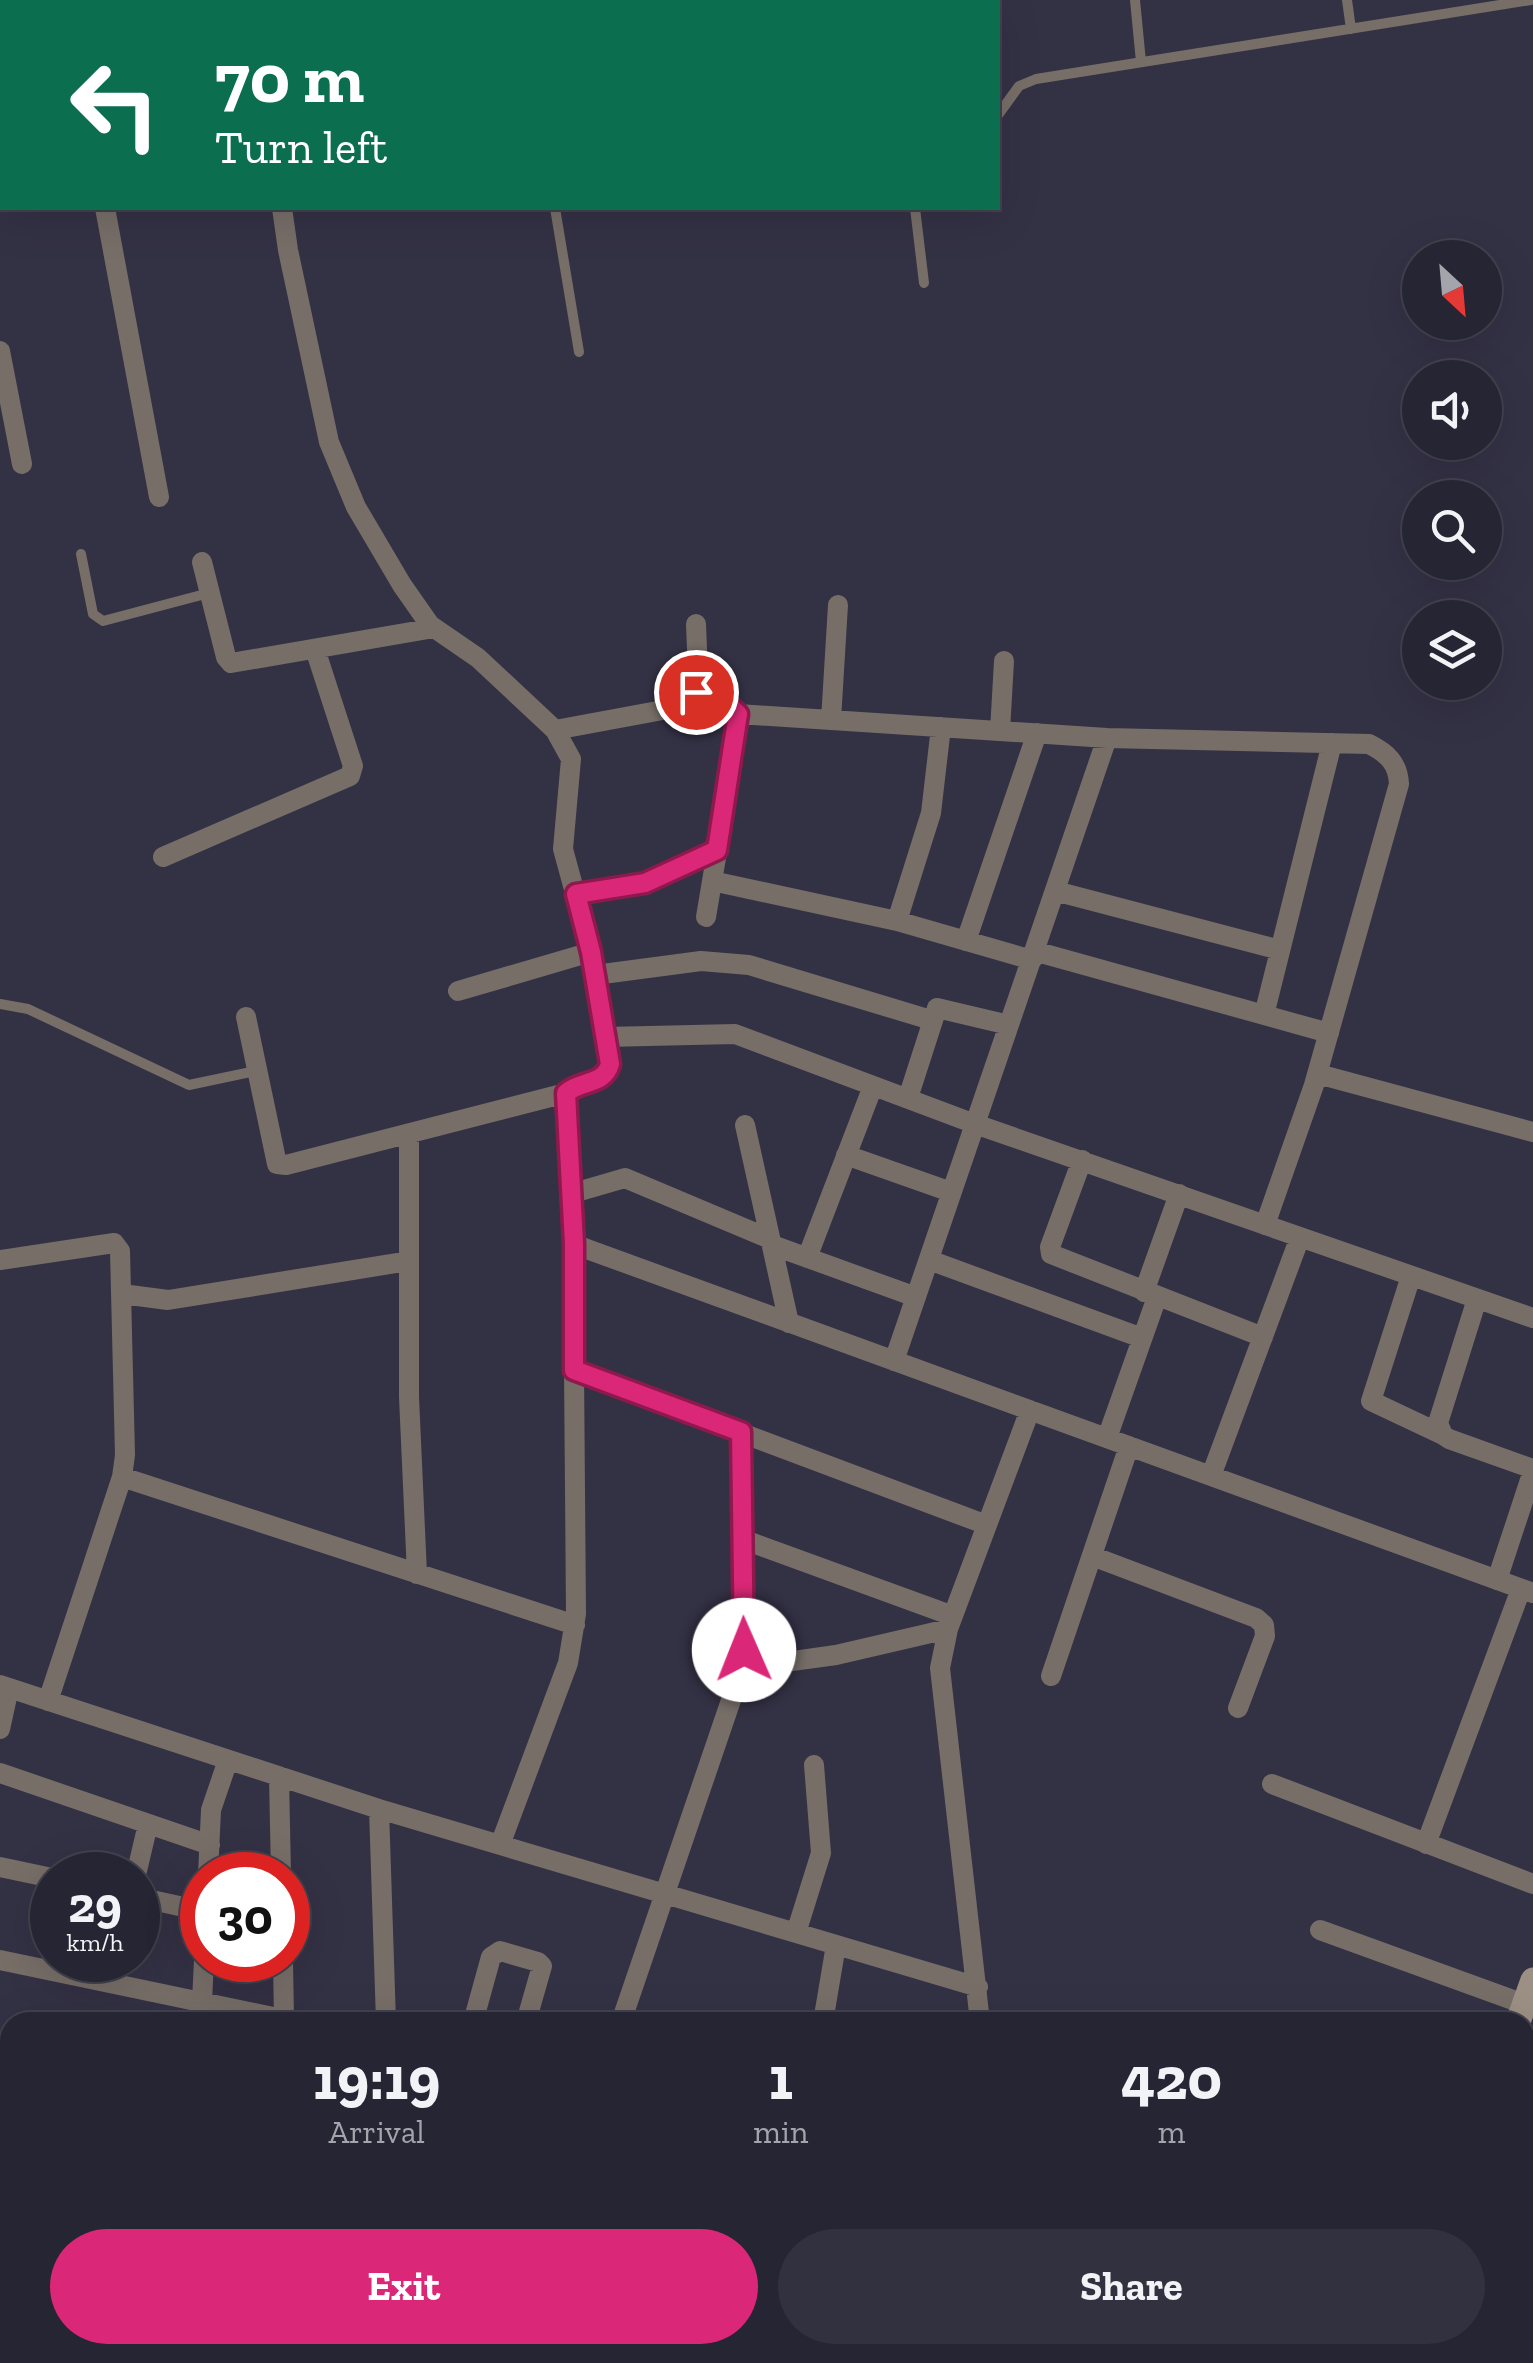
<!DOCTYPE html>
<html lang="en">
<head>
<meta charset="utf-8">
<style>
  body { margin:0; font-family:"Zilla Slab",serif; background:#32313f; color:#f1f3f6; height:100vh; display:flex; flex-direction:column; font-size:38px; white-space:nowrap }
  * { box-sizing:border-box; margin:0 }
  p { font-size:32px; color:#a4a5ac }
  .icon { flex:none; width:55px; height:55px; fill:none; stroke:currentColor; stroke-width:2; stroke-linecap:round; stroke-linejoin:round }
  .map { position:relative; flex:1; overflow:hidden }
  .panel { position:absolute; left:0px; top:2012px; width:1535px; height:352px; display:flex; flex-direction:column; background:#262533; border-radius:30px 30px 0 0; box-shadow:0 10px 40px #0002,0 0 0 2px #42424e }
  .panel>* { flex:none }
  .guide { position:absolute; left:0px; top:0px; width:1000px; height:210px; box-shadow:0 10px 40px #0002,0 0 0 2px #42424e; background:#0b6e4f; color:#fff; overflow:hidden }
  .needle { width:65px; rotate:154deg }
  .fabs { position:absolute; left:1402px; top:240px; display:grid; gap:20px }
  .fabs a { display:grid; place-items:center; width:100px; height:100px; border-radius:50%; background:#262533; box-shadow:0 10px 40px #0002,0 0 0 2px #42424e; font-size:50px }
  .speed { position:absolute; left:30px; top:1852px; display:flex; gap:20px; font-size:50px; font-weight:700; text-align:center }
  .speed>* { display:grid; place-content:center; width:130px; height:130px; border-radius:50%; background:#262533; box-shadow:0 10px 40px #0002,0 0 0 2px #42424e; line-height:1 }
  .speed small { font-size:25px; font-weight:400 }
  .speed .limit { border:15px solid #d22; background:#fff; color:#111 }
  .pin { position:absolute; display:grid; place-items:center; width:85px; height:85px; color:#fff; margin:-42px; border:5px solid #fff; border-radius:50%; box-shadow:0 2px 10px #0007 }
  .me { position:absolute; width:110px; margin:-55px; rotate:359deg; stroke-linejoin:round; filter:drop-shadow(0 0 8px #0008) }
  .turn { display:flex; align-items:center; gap:35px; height:210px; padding:0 50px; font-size:45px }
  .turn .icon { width:130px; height:130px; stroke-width:2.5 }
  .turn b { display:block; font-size:70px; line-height:85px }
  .eta { display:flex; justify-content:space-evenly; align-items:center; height:170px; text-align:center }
  .eta b { font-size:60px; font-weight:700; line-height:70px }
  .button { display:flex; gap:20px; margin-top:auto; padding:20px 50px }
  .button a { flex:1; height:115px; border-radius:60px; background:#db2777; color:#fff; font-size:40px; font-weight:700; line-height:115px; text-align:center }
  .button a+a { background:#32313f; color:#f1f3f6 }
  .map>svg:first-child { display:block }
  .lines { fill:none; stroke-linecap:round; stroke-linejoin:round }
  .lane { stroke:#776e68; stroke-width:10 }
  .street { stroke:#776e68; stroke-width:20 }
  .secondary { stroke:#9c8f84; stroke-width:25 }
  .primary { stroke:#b9a79a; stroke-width:25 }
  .route-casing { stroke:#8e194d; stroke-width:25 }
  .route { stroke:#db2777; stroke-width:18 }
</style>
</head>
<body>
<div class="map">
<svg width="1533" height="2363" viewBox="0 0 1533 2363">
  <rect width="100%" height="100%" fill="#333144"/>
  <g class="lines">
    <path class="lane" d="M522,0L523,2
      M1135,0L1141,62
      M1347,0L1351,29
      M998,115L1019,86L1036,79L1531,0
      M555,208L579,352
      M915,208L924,283
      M81,554L93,614L103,621L209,593
      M0,1004L28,1009L189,1085L256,1071"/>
    <path class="street" d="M258,0V2
      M902,0V2
      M105,208L159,497
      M282,208L288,250L329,442L356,507L402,585L430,625L478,658L555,730L571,759L563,849L591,952L609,1065C604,1086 580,1080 566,1093L565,1101L573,1244L576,1614L568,1663L500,1845
      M0,351L22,464
      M202,562L226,657L231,663L434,628
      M696,624L699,699L732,708L738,714L739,721L706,917
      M738,714L1107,738L1369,744C1387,753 1398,763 1399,784L1314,1085L1265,1225
      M831,720L838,605
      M555,730L706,702
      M1000,731L1004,661
      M163,857L350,776L353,766L315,649
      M712,881L897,921L1032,960
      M1055,891L1280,950
      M576,893L645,883L717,850
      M897,921L931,813L941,727
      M966,941L1037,733
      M1034,951L1329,1033
      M595,975L701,961L749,965L931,1020
      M458,991L591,952
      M1264,1015L1332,743
      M246,1017L277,1164L286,1165L566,1093
      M605,1037L735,1034L975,1124L1533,1318
      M1318,1074L1533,1132
      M908,1098L937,1008L1009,1025
      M745,1125L789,1323
      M409,1134V1397L417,1574
      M846,1155L951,1192
      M1082,1160L1050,1247L1051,1254L1263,1337
      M570,1194L625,1178L770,1239
      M573,1244L1533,1593
      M772,1245L916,1297
      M807,1258L873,1086
      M0,1260L114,1243L120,1251L125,1455L122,1477L48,1701
      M929,1260L1142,1338
      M1411,1276L1371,1401L1443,1435
      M1144,1292L1179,1194
      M122,1294L168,1300L409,1261
      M1477,1299L1438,1423L1443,1435L1449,1439L1533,1469
      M894,1361L1107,738
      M574,1370L987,1525
      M1107,1438L1157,1297
      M1211,1476L1300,1237
      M122,1477L575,1625
      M742,1539L953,1616
      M1092,1556L1256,1618L1264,1625L1265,1636L1238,1708
      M1497,1580L1533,1471
      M742,1668L836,1655L948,1629
      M1051,1676L1129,1446
      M0,1685L379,1809L978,1987
      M0,1729L9,1688
      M0,1773L210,1845
      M279,1776L281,1875
      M1272,1784L1533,1884
      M379,1809L386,2022
      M1426,1844L1521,1589
      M0,1867L52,1878
      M136,1875L148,1824
      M208,1875L211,1810L228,1760
      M138,1897L202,1911
      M1320,1930L1524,2004
      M796,1933L821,1853L814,1765
      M0,1960L297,2022
      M283,1960L284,2020
      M202,2002L204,1960
      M473,2022L491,1957L500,1951L538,1962L542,1966L526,2022
      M621,2022L742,1668L741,1433
      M823,2022L836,1945
      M980,2022L940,1668L948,1629L1030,1410
      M1525,2058L1533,2061
      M0,2089L10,2085
      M0,2222L10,2218
      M184,2355L187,2363
      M401,2355L402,2363
      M570,2355L571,2363
      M852,2355L853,2363
      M1002,2355L1003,2363
      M1396,2358L1419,2363
      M1229,2363L1231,2355
      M1462,2363L1531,2358"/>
    <path class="secondary" d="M1518,2022L1533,1980
      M1394,2363L1397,2355"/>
    <path class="primary" d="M477,2L491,0
      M0,107L2,106"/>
  </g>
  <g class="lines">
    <g class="route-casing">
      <path id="route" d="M696,692L699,699L732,708L738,714L717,850L645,883L576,894L591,952L610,1064C604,1086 580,1080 566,1093L574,1244V1370L741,1432L744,1650"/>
    </g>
    <use href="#route" class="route"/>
  </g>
</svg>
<div class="fabs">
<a><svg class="needle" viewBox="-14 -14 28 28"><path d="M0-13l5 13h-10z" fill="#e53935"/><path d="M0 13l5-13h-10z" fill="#a4a5ac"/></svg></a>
<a><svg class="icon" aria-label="sound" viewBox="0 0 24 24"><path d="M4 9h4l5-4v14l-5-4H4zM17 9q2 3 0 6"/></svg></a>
<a><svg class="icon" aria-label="search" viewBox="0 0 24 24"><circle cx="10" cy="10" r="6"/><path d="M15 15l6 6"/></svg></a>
<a><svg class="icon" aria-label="layers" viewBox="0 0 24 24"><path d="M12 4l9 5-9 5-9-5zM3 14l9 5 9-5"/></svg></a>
</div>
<div class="speed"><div>29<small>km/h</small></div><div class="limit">30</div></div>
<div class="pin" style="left:696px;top:692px;background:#d93025"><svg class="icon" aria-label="arrive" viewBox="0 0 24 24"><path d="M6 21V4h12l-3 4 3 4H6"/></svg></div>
<svg class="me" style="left:744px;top:1650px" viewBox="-20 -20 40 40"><circle r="19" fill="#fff"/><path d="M0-13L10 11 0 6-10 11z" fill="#db2777"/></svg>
<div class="guide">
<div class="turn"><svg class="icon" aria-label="left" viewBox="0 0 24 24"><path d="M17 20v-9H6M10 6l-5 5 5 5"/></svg><div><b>70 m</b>Turn left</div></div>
</div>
<section class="panel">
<div class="eta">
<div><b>19:19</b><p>Arrival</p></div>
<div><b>1</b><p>min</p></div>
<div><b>420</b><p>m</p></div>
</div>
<div class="button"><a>Exit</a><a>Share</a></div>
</section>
</div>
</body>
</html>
